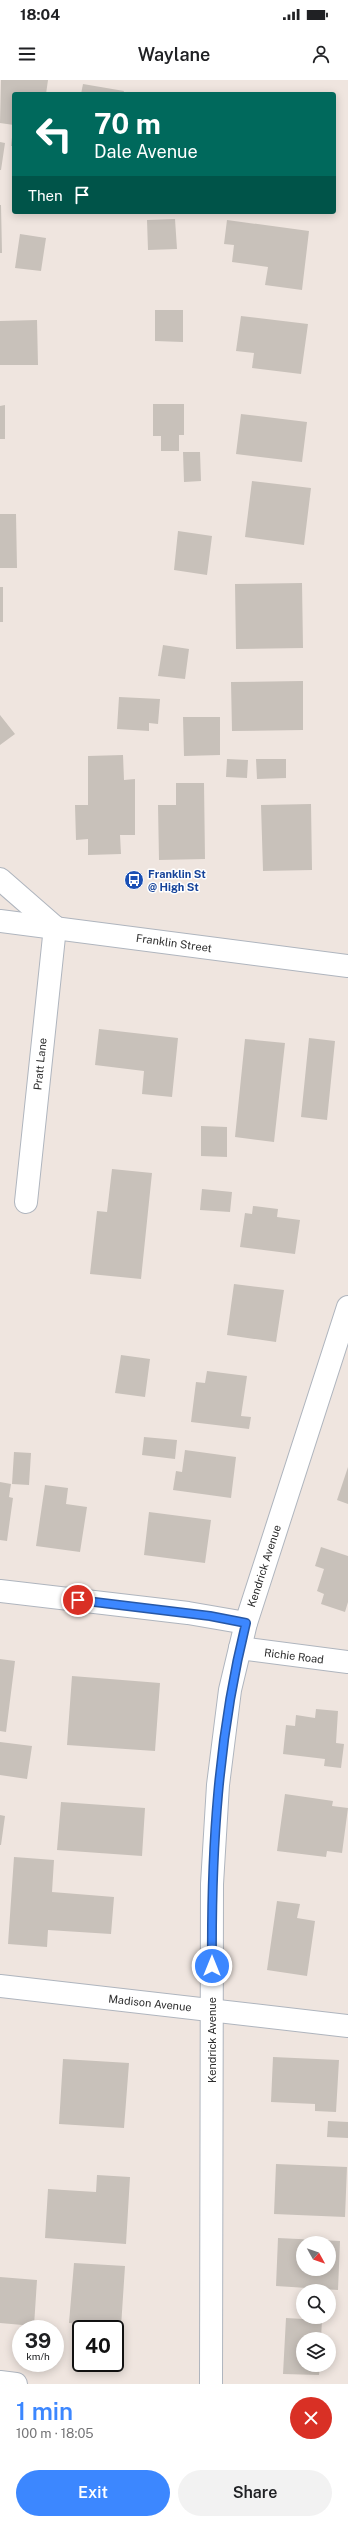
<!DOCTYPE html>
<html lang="en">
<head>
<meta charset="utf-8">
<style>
  body { margin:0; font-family:"Public Sans",sans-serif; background:#f2f2f2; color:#202124; height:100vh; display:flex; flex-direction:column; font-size:15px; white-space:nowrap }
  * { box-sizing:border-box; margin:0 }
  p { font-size:13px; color:#757577 }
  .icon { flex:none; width:22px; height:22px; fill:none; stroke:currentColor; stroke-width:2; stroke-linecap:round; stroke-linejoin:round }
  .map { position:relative; height:2304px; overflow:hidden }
  .panel { display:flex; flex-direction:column; background:#fff; flex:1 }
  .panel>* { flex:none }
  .guide { position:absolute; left:12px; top:12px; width:324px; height:122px; border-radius:4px; box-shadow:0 2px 10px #0003; background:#00695c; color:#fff; overflow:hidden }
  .needle { width:26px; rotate:130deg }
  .fabs { position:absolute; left:296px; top:2156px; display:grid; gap:8px }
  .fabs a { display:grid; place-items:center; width:40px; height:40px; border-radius:50%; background:#fff; box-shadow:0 2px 10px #0003; font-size:20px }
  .speed { position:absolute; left:12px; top:2240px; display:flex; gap:8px; font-size:20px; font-weight:700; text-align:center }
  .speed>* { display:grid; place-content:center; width:52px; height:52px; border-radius:50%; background:#fff; box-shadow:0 2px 10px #0003; line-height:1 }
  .speed small { font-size:10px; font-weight:400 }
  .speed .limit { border:2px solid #111; border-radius:6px; background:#fff; color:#111 }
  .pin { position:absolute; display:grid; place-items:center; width:34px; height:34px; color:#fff; margin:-17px; border:2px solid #fff; border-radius:50%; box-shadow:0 1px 4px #0007 }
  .me { position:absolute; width:44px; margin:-22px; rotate:0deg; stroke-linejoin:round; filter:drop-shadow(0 0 3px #0008) }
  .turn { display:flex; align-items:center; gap:14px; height:84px; padding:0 16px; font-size:18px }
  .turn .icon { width:52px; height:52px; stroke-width:2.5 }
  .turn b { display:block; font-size:28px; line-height:34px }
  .then { display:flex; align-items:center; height:38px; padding:0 16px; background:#0003; gap:8px; font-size:15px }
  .round { display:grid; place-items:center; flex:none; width:42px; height:42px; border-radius:21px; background:#f2f2f2 }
  .headline { display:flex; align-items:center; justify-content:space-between; height:68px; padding:0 16px }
  h1 { font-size:24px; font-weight:600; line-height:30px; color:#3c87ff }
  .action { display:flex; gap:8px; margin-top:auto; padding:8px 16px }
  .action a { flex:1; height:46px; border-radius:24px; background:#3c87ff; color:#fff; font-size:16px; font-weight:600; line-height:46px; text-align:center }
  .action a+a { background:#f2f2f2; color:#202124 }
  .status { display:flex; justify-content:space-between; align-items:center; height:28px; padding:0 20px; background:#fff; direction:ltr }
  .status svg { height:11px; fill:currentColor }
  header { display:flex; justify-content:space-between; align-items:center; height:52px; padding:0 16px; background:#fff; font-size:18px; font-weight:600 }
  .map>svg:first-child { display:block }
  .building { fill:#c8c1ba; fill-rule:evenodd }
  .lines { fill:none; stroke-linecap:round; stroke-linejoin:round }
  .minor-casing { stroke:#afb5be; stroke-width:24 }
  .tertiary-casing { stroke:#afb5be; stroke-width:24 }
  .secondary-casing { stroke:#afb5be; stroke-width:24 }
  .minor { stroke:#fff; stroke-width:22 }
  .tertiary { stroke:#fff; stroke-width:22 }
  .secondary { stroke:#fff; stroke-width:22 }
  .route-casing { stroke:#2758a6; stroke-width:10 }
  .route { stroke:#3c87ff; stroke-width:7 }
  .labels { text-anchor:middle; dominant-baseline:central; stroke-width:3; stroke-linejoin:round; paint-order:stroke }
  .transit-label { font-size:11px; font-weight:bold; fill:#164399; stroke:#fff; text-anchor:start }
  .street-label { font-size:11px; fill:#2d2d2d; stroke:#fff }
</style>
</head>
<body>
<div class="status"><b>18:04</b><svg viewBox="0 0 49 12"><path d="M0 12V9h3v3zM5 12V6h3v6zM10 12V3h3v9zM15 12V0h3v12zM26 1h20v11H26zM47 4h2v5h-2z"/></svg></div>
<header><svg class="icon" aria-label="menu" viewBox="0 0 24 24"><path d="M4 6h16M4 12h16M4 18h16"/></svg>Waylane<svg class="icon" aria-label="person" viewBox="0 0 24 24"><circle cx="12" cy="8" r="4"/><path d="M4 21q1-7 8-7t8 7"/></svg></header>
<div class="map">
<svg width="348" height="2304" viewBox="0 0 348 2304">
  <rect width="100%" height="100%" fill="#efe5df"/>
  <path class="building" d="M1,0H48L46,14H14V45L0,43Z
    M83,4L124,11L123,14H81Z
    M13,49H14V66H11Z
    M0,62L5,63L1,90H0Z
    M0,125H1L2,173H0Z
    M175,139L177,169L148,170L147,140Z
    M227,140L309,151L302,210L265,205L268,187L232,182L234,165L224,164Z
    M20,154L46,158L41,191L15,188Z
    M155,230H183V262L155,261Z
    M241,236L308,244L301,294L252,288L254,273L236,271Z
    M37,240L38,285H0V241Z
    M153,324H184V355H179V371H161V356H153Z
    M5,325V359H0V326Z
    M241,334L307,342L302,382L236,374Z
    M183,372H200L201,401L184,402Z
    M252,401L311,408L304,465L245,457Z
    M0,434H16L17,488H0Z
    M178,451L212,456L207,495L174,490Z
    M302,503L303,568L236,569L235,504Z
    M0,507H3V542H0Z
    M163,565L189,569L185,599L158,596Z
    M303,601V650L232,651L231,602Z
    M119,617L160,619L158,644L149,643V651L117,649Z
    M0,635L15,654L0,665Z
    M183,637H220V675L184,676Z
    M123,675L124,700L135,699V755H120L121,774L88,775V759L76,760L75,725H88V676Z
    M227,679L248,680L247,698L226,697Z
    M256,679H286V698L257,699Z
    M176,703H204L205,779L159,780L158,725H176Z
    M311,724L312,790L263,791L261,725Z
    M99,949L178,958L172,1017L142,1014L144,991L95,985Z
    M309,958L335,961L327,1040L301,1037Z
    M245,959L285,963L274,1062L235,1057Z
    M201,1046L227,1047V1077L201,1076Z
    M112,1089L152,1093L141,1199L90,1194L97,1131L107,1132Z
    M202,1109L232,1112L230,1132L200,1130Z
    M253,1126L278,1129L277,1137L300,1140L295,1174L240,1167L245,1133L252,1134Z
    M234,1204L284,1210L276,1262L227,1255Z
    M121,1275L150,1279L145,1317L115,1313Z
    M207,1291L247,1296L241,1336L251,1337L249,1349L191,1342L196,1302L205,1303Z
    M144,1357L177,1360L175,1379L142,1375Z
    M185,1370L236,1377L231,1418L173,1410L176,1391L182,1392Z
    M14,1372L31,1373L29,1405L12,1404Z
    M348,1387V1424L337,1420Z
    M0,1402L11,1404L9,1417L13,1418L7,1461L0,1460Z
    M45,1405L68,1408L66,1424L87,1427L80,1472L36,1466Z
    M149,1432L211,1440L205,1483L144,1475Z
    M321,1467L348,1476V1522L345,1532L321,1524L324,1514L317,1511L324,1489L315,1486Z
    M0,1579L15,1581L6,1652L0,1651Z
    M72,1596L160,1603L155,1671L67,1665Z
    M316,1629L338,1631L336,1663L344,1664L341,1688L324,1686L325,1679L283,1674L286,1645L295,1646L296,1635L315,1638Z
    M0,1662L32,1666L27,1699L0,1695Z
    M285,1714L333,1721L332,1726L348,1728L342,1773L327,1771L326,1777L277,1771Z
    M61,1722L145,1728L142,1776L57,1770Z
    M0,1735L5,1736L1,1765H0Z
    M14,1777L54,1780L52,1812L114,1817L111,1854L48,1850L47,1867L8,1864Z
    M277,1821L300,1824L297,1838L315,1841L307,1896L267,1890Z
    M273,1977L339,1980L336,2032L315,2031V2024L271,2022Z
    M63,1979L129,1983L124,2048L59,2044Z
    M328,2041L348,2042V2058L327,2057Z
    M276,2084L347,2087L345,2137L274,2134Z
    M97,2095L130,2097L126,2164L45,2158L48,2109L96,2112Z
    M278,2158L340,2161L338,2210L276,2206ZM303,2163H329V2189H303Z
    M74,2183L125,2186L121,2247L69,2243Z
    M0,2197L37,2200L34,2246L0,2243Z
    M286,2238L322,2240L321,2259H303V2285H320L319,2295L283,2294Z"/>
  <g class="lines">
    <g class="minor-casing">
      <path id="minor" d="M26,1122L55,847
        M0,1511L188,1533L246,1543
        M240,1568L348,1582
        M0,1906L348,1946
        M0,2302L16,2304"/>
    </g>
    <g class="tertiary-casing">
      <path id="tertiary" d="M0,799L55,847
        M211,2304L212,1804L218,1705L230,1610L246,1543L348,1227"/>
    </g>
    <g class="secondary-casing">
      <path id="secondary" d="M0,841L348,886"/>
    </g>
    <use href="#minor" class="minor"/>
    <use href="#tertiary" class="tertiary"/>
    <use href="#secondary" class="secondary"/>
  </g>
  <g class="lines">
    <g class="route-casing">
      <path id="route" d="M78,1520L210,1536L246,1543C218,1656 211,1770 212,1886"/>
    </g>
    <use href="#route" class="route"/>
  </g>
  <defs>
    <g id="bus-disc" transform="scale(1)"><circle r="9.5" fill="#1a4fb4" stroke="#fff"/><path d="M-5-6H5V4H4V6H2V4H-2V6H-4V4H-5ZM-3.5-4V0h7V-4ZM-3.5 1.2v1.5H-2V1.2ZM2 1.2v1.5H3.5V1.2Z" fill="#fff"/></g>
  </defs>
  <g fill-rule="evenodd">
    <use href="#bus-disc" x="134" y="800"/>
  </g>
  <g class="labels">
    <g class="transit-label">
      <text x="148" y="794">Franklin St<tspan x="148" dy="13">@ High St</tspan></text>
    </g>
    <g class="street-label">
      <text transform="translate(174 863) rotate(8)">Franklin Street</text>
      <text transform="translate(40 984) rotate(-84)">Pratt Lane</text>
      <text transform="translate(264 1486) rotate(-72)">Kendrick Avenue</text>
      <text transform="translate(294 1576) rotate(7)">Richie Road</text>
      <text transform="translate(150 1923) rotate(6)">Madison Avenue</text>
      <text transform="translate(212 1960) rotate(-90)">Kendrick Avenue</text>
    </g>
  </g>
</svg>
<div class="fabs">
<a><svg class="needle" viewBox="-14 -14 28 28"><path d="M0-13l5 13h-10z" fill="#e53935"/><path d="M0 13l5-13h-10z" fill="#757577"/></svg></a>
<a><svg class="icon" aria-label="search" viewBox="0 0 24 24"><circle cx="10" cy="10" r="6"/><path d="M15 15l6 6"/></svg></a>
<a><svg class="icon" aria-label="layers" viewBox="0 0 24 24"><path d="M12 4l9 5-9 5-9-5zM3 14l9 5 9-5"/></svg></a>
</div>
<div class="speed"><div>39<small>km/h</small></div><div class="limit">40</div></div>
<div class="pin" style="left:78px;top:1520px;background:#d93025"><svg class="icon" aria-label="arrive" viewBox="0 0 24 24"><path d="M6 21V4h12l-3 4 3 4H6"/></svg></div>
<svg class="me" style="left:212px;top:1886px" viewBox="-20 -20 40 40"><circle r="17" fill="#3c87ff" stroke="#fff" stroke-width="3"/><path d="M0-11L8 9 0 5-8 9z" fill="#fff"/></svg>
<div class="guide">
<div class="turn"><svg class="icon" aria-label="left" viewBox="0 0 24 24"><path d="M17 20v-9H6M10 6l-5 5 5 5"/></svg><div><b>70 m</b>Dale Avenue</div></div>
<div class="then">Then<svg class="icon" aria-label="arrive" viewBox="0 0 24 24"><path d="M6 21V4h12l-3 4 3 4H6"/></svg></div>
</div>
</div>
<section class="panel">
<div class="headline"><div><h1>1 min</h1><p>100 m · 18:05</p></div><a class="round" style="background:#d93025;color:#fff"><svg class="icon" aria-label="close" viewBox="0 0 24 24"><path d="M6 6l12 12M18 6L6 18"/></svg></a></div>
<div class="action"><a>Exit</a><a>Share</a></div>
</section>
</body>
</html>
